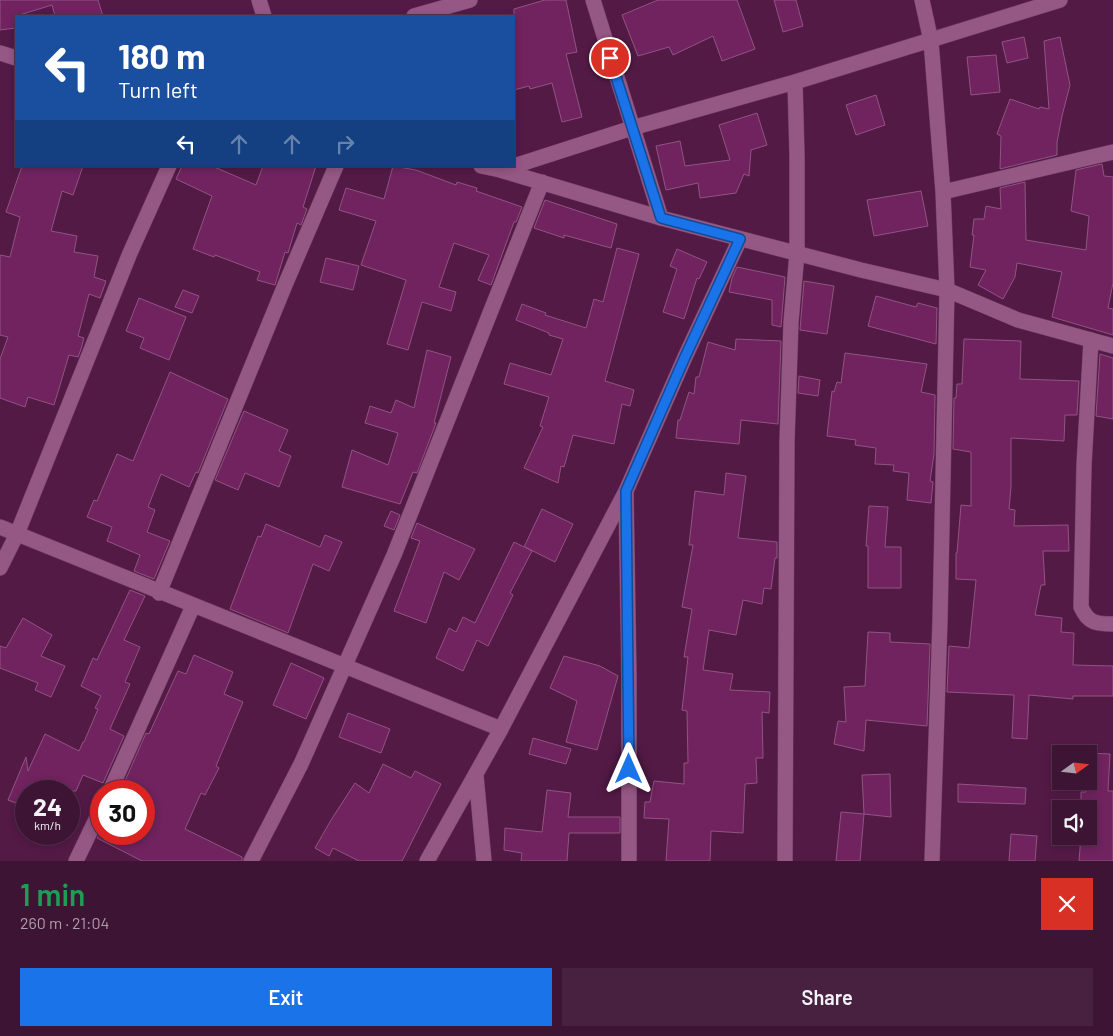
<!DOCTYPE html>
<html lang="en">
<head>
<meta charset="utf-8">
<style>
  body { margin:0; font-family:Barlow,sans-serif; background:#492140; color:#f1f3f6; height:100vh; display:flex; flex-direction:column; font-size:19px; white-space:nowrap }
  * { box-sizing:border-box; margin:0 }
  p { font-size:16px; color:#ad9eac }
  .icon { flex:none; width:28px; height:28px; fill:none; stroke:currentColor; stroke-width:2; stroke-linecap:round; stroke-linejoin:round }
  .map { position:relative; height:861px; overflow:hidden }
  .side { display:flex; flex-direction:column; background:#3e1434; flex:1 }
  .side>* { flex:none }
  .guide { position:absolute; left:15px; top:15px; width:500px; height:152px; border-radius:0px; box-shadow:0 2px 8px #0003,0 0 0 1px #57334f; background:#1a4fa0; color:#fff; overflow:hidden }
  .needle { width:32px; rotate:75deg }
  .controls { position:absolute; left:1052px; top:745px; display:grid; gap:10px }
  .controls a { display:grid; place-items:center; width:45px; height:45px; border-radius:0px; background:#3e1434; box-shadow:0 2px 8px #0003,0 0 0 1px #57334f; font-size:25px }
  .speed { position:absolute; left:15px; top:780px; display:flex; gap:10px; font-size:25px; font-weight:700; text-align:center }
  .speed>* { display:grid; place-content:center; width:65px; height:65px; border-radius:50%; background:#3e1434; box-shadow:0 2px 8px #0003,0 0 0 1px #57334f; line-height:1 }
  .speed small { font-size:12px; font-weight:400 }
  .speed .limit { border:8px solid #d22; background:#fff; color:#111 }
  .pin { position:absolute; display:grid; place-items:center; width:42px; height:42px; color:#fff; margin:-21px; border:2px solid #fff; border-radius:50%; box-shadow:0 1px 5px #0007 }
  .me { position:absolute; width:55px; margin:-28px; rotate:0deg; stroke-linejoin:round; filter:drop-shadow(0 0 4px #0008) }
  .turn { display:flex; align-items:center; gap:18px; height:105px; padding:0 20px; font-size:22px }
  .turn .icon { width:65px; height:65px; stroke-width:2.5 }
  .turn b { display:block; font-size:35px; line-height:42px }
  .lanes { display:flex; align-items:center; height:48px; padding:0 20px; background:#0003; justify-content:center; gap:25px; direction:ltr }
  .lanes .off { opacity:.35 }
  .round { display:grid; place-items:center; flex:none; width:52px; height:52px; border-radius:0px; background:#492140 }
  .head { display:flex; align-items:center; justify-content:space-between; height:85px; padding:0 20px }
  h1 { font-size:30px; font-weight:600; line-height:38px; color:#1e9e55 }
  .action { display:flex; gap:10px; margin-top:auto; padding:10px 20px }
  .action a { flex:1; height:58px; border-radius:0px; background:#1a73e8; color:#fff; font-size:20px; font-weight:600; line-height:58px; text-align:center }
  .action a+a { background:#492140; color:#f1f3f6 }
  .map>svg:first-child { display:block }
  .building { fill:#70235f; stroke:#915481 }
  .lines { fill:none; stroke-linecap:round; stroke-linejoin:round }
  .minor-casing { stroke:#6a3a60; stroke-width:16 }
  .tertiary-casing { stroke:#6a3a60; stroke-width:16 }
  .minor { stroke:#955784; stroke-width:15 }
  .tertiary { stroke:#955784; stroke-width:15 }
  .route-casing { stroke:#114b97; stroke-width:12 }
  .route { stroke:#1a73e8; stroke-width:9 }
</style>
</head>
<body>
<div class="map">
<svg width="1113" height="861" viewBox="0 0 1113 861">
  <rect width="100%" height="100%" fill="#531a46"/>
  <path class="building" d="M0,0H98L103,16H55L52,5L16,16V28L0,30Z
    M545,0H566L577,52L566,54L582,117L562,122L552,83L530,89L529,86L514,90V9Z
    M658,0H737L755,49L722,61L713,36L673,55L669,47L638,56L622,15Z
    M774,0H796L803,26L783,32Z
    M1024,37L1028,58L1007,63L1002,42Z
    M1060,37L1070,85L1062,116L1057,142V155L1000,169L1001,136L997,134L1010,99L1039,109L1040,107L1049,109L1044,41Z
    M996,55L1000,92L971,95L967,57Z
    M876,95L885,125L856,135L846,105Z
    M757,113L767,145L751,150L749,176L744,174L736,193L700,198L698,183L666,190L656,146L680,141L685,166L730,160L719,125Z
    M1102,164L1104,176L1113,177V283L1108,308L1113,309V335L1052,317L1062,272L1017,263L1015,277L1003,299L978,285L986,270L970,267L974,235H972L974,219H984L986,206L1001,209L1000,188L1025,182L1026,240L1086,250L1089,216L1071,211L1076,170Z
    M22,166H83L73,195L62,191L51,231L77,236L74,252L98,256L94,277L106,281L100,298L89,294L78,336L84,338L81,349L78,357L69,355L54,405L28,397L25,407L0,398V359L8,337L0,335V255L10,257L20,217L6,212Z
    M182,166H212L256,185L263,166H316L303,207L307,209L301,225L297,223L288,253L285,252L275,285L257,280L260,272L215,255L214,257L193,249L212,196L176,179Z
    M393,166L416,170L456,185L457,182L477,188L476,191L522,207L516,222H514L491,285L478,280L489,255L454,243L439,287L456,292L451,311L422,302L408,350L387,344L406,280L361,265L376,221L339,210L346,188L384,199Z
    M921,191L928,226L874,236L867,200Z
    M545,200L617,224L611,248L564,235V238L534,228Z
    M617,248L639,254L605,381L634,390L630,406L622,404L614,444L573,435L564,467L561,466L558,483L524,468L543,427L540,426L549,397L504,384L510,363L551,375L563,339L549,335V333L516,320L522,304L546,313L545,315L586,328L594,299L603,302Z
    M677,249L707,262L699,279L697,278L684,319L663,312L677,269L670,266Z
    M326,258L359,266L353,290L320,282Z
    M737,267L785,277L781,327L772,325V300L729,292L732,278Z
    M804,281L834,286L827,334L800,330Z
    M183,290L199,296L192,313L175,307Z
    M876,296L916,307L918,303L937,308L936,344L868,326Z
    M139,298L186,317L169,360L140,348L144,338L126,331Z
    M736,339L781,341L778,424L741,420L739,444L676,438L678,420H680L689,392L694,394L696,377H699L708,342L735,350Z
    M964,339L1021,341L1020,379L1079,381L1077,415H1065L1064,441L1011,438V487L1009,509L1015,510L1014,526L1068,525L1069,551H1043L1045,585H1041L1035,615L1062,618L1061,632L1074,633L1073,665L1113,666V696H1073V699L1029,695L1027,739L1012,738L1014,695L947,692L949,646L969,648L976,580L956,579V553H957L961,505L971,506V452L953,449L954,398H956L957,384H962Z
    M427,350L451,357L434,423H436L417,473L413,472L400,504L342,487L352,450L388,465L398,433L365,423L370,406L391,413L396,400L414,408Z
    M845,353L927,364L921,392L935,395L934,454L930,481L933,482L931,503L907,500L909,473L893,471L894,465L875,464L876,448L855,445L856,440L827,436L832,391L834,392L837,382L841,383Z
    M1100,354L1113,358V419L1096,416Z
    M170,372L228,399L198,473L196,472L189,487L161,474L148,507L155,510L147,532L170,541L154,579L134,571L140,555L107,541L112,527L87,517L94,500L97,501L117,454L133,461Z
    M799,376L820,380L818,396L798,393Z
    M244,411L288,430L279,451L291,456L279,487L245,473L238,490L215,480Z
    M726,473L746,476L738,538L777,542V558H775L771,589L764,588L762,604L743,600L736,635L709,630L703,670L733,674L730,690L770,692L769,713L762,712L763,758H756L757,783L745,784L743,833L711,831L710,861H666L669,819L644,818L645,802H650L654,781L684,784V763H688L687,711L682,710L688,657H684L692,609L682,607L693,545H689L695,491L724,495Z
    M869,506L888,507L885,547H901V588H868V546H866Z
    M542,509L573,524L555,562L525,547L532,551L510,593L513,595L488,646L477,640L463,671L436,658L449,628L456,632L463,617L475,623L514,542L524,547Z
    M391,511L400,515L394,530L384,526Z
    M417,523L475,549L459,580L444,572L426,623L394,611L420,541L411,538Z
    M266,524L320,547L325,535L342,542L329,571L313,564L288,633L230,609L258,536L261,537Z
    M130,590L145,596L124,640L140,647L125,682L130,684L110,729L124,736L103,783L83,775L76,791H26V807L8,800L26,757L28,771L45,734L79,751L83,742H84L98,709L95,708L101,696L81,686L93,658L97,660Z
    M23,618L52,635L41,656L65,666L51,697L35,690L38,683L0,668V646L6,648Z
    M868,632L890,633V642L930,644L927,726L866,720L864,751L834,744L838,721L846,722L844,687L865,686Z
    M194,655L233,672L224,694L243,702L216,766L219,768L205,795L201,793L185,829L242,857V861H142L97,838L100,834H144V791L121,790L146,733L149,734L178,671L186,674Z
    M564,656L600,666L618,676L597,750L566,742L577,701L550,688Z
    M291,663L324,678L306,719L273,705Z
    M348,713L390,729L381,753L339,737Z
    M533,738L571,749L566,764L529,754Z
    M1087,753L1110,754L1108,791H1113V861H1079L1081,836H1089V809H1081V792H1086V781H1089V754Z
    M383,764L411,778L415,771L441,784L402,861H359L333,848L329,856L315,848L331,820L355,783L369,793Z
    M890,774L891,817L864,814L862,775Z
    M958,784L1026,788L1025,804L958,802Z
    M547,790L571,793L568,817H620V833H569L567,861H521L522,853L504,850L505,828L542,832Z
    M841,812L864,814L860,861H836Z
    M1011,834L1037,836L1035,861H1009Z"/>
  <g class="lines">
    <g class="minor-casing">
      <path id="minor" d="M259,0L264,16
        M593,0L661,218
        M922,0L931,41L943,192L947,290L940,620L932,861
        M414,16L470,0
        M514,166L632,128L795,82L1060,0
        M943,192L1113,152
        M1091,340L1084,465L1081,607C1088,623 1096,624 1113,624
        M626,492L629,677V861
        M0,527L501,729
        M0,568L17,534L130,253L169,166
        M159,593L285,285L336,166
        M476,775L484,861
        M110,791L193,606
        M76,861L101,809
        M251,861L301,764L394,555L542,182
        M427,861L501,729L626,491L685,357L740,239
        M785,861L787,441L791,322L797,253V156L795,82"/>
    </g>
    <g class="tertiary-casing">
      <path id="tertiary" d="M0,53L16,58
        M481,166L500,170L661,218L861,270L947,290L1018,320L1113,346"/>
    </g>
    <use href="#minor" class="minor"/>
    <use href="#tertiary" class="tertiary"/>
  </g>
  <g class="lines">
    <g class="route-casing">
      <path id="route" d="M610,58L661,218L740,239L685,357L626,491L629,769"/>
    </g>
    <use href="#route" class="route"/>
  </g>
</svg>
<div class="controls">
<a><svg class="needle" viewBox="-14 -14 28 28"><path d="M0-13l5 13h-10z" fill="#e53935"/><path d="M0 13l5-13h-10z" fill="#ad9eac"/></svg></a>
<a><svg class="icon" aria-label="sound" viewBox="0 0 24 24"><path d="M4 9h4l5-4v14l-5-4H4zM17 9q2 3 0 6"/></svg></a>
</div>
<div class="speed"><div>24<small>km/h</small></div><div class="limit">30</div></div>
<div class="pin" style="left:610px;top:58px;background:#d93025"><svg class="icon" aria-label="arrive" viewBox="0 0 24 24"><path d="M6 21V4h12l-3 4 3 4H6"/></svg></div>
<svg class="me" style="left:629px;top:769px" viewBox="-20 -20 40 40"><path d="M0-17L14 15 0 8-14 15z" fill="#1a73e8" stroke="#fff" stroke-width="4"/></svg>
<div class="guide">
<div class="turn"><svg class="icon" aria-label="left" viewBox="0 0 24 24"><path d="M17 20v-9H6M10 6l-5 5 5 5"/></svg><div><b>180 m</b>Turn left</div></div>
<div class="lanes"><svg class="icon" aria-label="left" viewBox="0 0 24 24"><path d="M17 20v-9H6M10 6l-5 5 5 5"/></svg><svg class="icon off" aria-label="ahead" viewBox="0 0 24 24"><path d="M12 20V5M6 11l6-6 6 6"/></svg><svg class="icon off" aria-label="ahead" viewBox="0 0 24 24"><path d="M12 20V5M6 11l6-6 6 6"/></svg><svg class="icon off" aria-label="right" viewBox="0 0 24 24"><path d="M7 20v-9h11M14 6l5 5-5 5"/></svg></div>
</div>
</div>
<section class="side">
<div class="head"><div><h1>1 min</h1><p>260 m · 21:04</p></div><a class="round" style="background:#d93025;color:#fff"><svg class="icon" aria-label="close" viewBox="0 0 24 24"><path d="M6 6l12 12M18 6L6 18"/></svg></a></div>
<div class="action"><a>Exit</a><a>Share</a></div>
</section>
</body>
</html>
